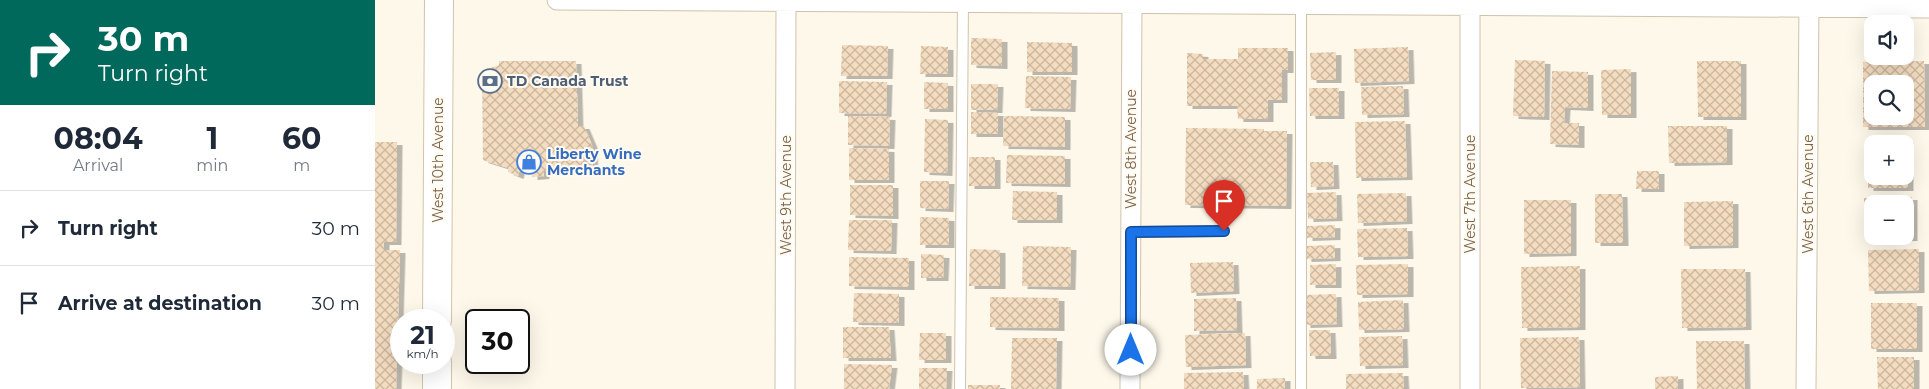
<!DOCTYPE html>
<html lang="en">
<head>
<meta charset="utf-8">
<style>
  body { margin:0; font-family:Montserrat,sans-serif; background:#f6f6f7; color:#1f2937; height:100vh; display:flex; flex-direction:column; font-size:19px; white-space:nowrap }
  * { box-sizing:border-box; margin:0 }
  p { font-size:16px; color:#747a83 }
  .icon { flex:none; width:28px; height:28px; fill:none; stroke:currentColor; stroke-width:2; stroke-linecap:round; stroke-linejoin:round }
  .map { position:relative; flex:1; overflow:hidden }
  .sheet { display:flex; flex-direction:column; background:#fff; width:375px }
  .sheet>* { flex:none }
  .hud { background:#00695c; color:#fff; overflow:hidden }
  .tools { position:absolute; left:1489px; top:15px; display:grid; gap:10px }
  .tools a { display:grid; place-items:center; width:50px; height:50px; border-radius:10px; background:#fff; box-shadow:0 5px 20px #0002; font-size:25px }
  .speed { position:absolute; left:15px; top:309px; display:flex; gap:10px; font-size:25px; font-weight:700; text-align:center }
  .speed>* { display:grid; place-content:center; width:65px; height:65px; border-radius:50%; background:#fff; box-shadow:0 5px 20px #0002; line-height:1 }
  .speed small { font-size:12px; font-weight:400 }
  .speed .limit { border:2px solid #111; border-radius:8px; background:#fff; color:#111 }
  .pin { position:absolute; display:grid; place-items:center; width:42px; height:42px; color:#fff; margin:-51px -21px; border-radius:50% 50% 50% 0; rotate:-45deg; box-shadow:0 0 5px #0007 }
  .pin .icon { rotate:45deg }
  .me { position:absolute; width:55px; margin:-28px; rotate:0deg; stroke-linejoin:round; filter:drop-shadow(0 0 4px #0008) }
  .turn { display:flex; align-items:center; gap:18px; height:105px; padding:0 15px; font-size:22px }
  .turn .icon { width:65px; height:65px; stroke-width:2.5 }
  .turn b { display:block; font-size:35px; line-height:42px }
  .eta { display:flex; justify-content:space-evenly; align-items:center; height:85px; text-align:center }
  .eta b { font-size:30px; font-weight:700; line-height:35px }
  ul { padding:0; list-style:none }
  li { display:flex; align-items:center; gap:15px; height:75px; padding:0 15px; border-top:1px solid #e0e1e3 }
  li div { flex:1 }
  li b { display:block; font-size:19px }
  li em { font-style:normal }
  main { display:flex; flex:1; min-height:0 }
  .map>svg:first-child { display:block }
  .building { fill:url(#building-cross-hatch); fill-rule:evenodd; filter:url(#shadow) }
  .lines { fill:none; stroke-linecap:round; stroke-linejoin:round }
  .service-casing { stroke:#d1c2ae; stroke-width:12 }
  .minor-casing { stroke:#d1c2ae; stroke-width:21 }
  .secondary-casing { stroke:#d4c3ac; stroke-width:30 }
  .service { stroke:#fff; stroke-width:10 }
  .minor { stroke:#fff; stroke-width:19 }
  .secondary { stroke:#fff; stroke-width:28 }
  .route-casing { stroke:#114b97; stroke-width:12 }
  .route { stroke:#1a73e8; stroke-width:9 }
  .labels { text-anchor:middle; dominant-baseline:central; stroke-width:4; stroke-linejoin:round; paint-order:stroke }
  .service-label { font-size:14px; font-weight:bold; fill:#4e5e75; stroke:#fffbf1; text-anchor:start }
  .street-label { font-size:14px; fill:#7a624b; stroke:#fffbf1 }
  .shop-label { font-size:14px; font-weight:bold; fill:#366cbe; stroke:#fffbf1; text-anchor:start }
</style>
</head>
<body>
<main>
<section class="sheet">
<div class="hud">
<div class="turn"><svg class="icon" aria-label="right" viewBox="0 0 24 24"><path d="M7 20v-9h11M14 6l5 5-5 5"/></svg><div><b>30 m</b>Turn right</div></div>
</div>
<div class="eta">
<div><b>08:04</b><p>Arrival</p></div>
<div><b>1</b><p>min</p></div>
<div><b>60</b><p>m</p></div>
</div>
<ul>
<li><svg class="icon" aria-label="right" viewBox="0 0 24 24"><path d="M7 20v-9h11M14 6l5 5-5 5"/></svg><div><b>Turn right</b></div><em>30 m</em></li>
<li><svg class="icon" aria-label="arrive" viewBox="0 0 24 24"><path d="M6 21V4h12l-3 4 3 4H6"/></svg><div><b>Arrive at destination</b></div><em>30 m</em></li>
</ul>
</section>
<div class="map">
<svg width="1554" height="389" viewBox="0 0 1554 389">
  <defs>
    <pattern id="building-cross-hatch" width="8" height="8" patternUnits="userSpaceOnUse" patternTransform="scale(1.25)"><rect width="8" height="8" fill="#f4dcc0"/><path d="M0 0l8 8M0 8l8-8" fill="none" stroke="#cbb69e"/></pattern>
    <filter id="shadow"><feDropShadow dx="5.5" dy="3" stdDeviation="0" flood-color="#0004"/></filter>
  </defs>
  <rect width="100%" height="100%" fill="#fdf8ea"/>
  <path class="building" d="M596,38L627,39V66L596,65Z
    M652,42L697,43V72H652Z
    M467,45L513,46L512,76H466Z
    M546,46L573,47V74H545Z
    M1033,47L1034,81L980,83L979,49Z
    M863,48H913V70H907V100H893V119H863L862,106H812V53L828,54V59H863Z
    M961,52V80H936L935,53Z
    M1140,60L1170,61L1169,117L1138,116Z
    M124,61H201L203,126H209L217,145L218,172L169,170V176L157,177V169H145L143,176L133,172V168L108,160L107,71L124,65Z
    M1322,61H1366V117H1323Z
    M1549,61L1550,127H1488V62ZM1498,84H1530V116H1498Z
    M1256,69V115H1227L1226,70Z
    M1177,71L1213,72V108L1190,107L1189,123H1204V145L1175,144Z
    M651,76L696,77L695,109L650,108Z
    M464,81L512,82L511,114L464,113Z
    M549,82L573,83V109H549Z
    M596,84H623L622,110H596Z
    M1028,86L1029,114L987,115L986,87Z
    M934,88H964V116H935Z
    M596,112L623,113V134H596Z
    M473,116L515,117L514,146L473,145Z
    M629,116L690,117V147L628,146Z
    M550,119L573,120L572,173L549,172Z
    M1030,121L1032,177L981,178L980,122Z
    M1293,126H1352V162L1294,163Z
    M811,128L889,129V131H912L911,206L810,205Z
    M1533,139V188H1493V140ZM1498,144H1530V176H1498Z
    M0,142H22L21,242H9V250H25L21,389H0Z
    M474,148L514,149V180H474Z
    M632,155L690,156V184L631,183Z
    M594,157H620V186H594Z
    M935,162H958L959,186L936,187Z
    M1262,171H1284V189H1261Z
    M545,181H574L573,209L545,208Z
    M475,185H518V216L475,215Z
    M638,191L682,192V220H637Z
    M961,192L962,218L933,219L932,193Z
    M1031,193L1032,221L983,223L982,194Z
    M1220,194H1247L1248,243H1220Z
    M1537,197V238L1490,239L1489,198ZM1498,204H1530V236H1498Z
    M1149,200H1196V253L1149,254Z
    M1358,201V245L1309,246V202Z
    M545,217L574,218V245H545Z
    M474,220H517L516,251L473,250Z
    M960,225V237L932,238V226Z
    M1032,228L1033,256L983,257L982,229Z
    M960,245V258L931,259L930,246Z
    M648,246L696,247L695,287L647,286Z
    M595,249L625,250V286H594Z
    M1544,249V290L1494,291L1493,250Z
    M546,254L569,255L568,278H546Z
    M474,257L534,258V287L474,286Z
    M858,262L859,291L816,293L815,263Z
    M961,264V285H935V265Z
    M1033,264V294L982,295L981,265Z
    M1205,266V327L1147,328L1146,267Z
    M1306,269H1370L1371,327L1307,328Z
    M479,293L524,294V323L478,322Z
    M961,294L962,324L930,325V295Z
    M615,297L684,298V328L615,327Z
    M861,298L862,330L819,331V299Z
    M1028,300L1029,329L984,330L983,302Z
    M1496,303H1542V349H1496Z
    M468,327H514L516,358H468Z
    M934,330H955L956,356H935Z
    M545,333H571V360H544Z
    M870,333L871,365L811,367L810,335Z
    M1027,336L1028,365L985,366L984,337Z
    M1204,337L1205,387L1146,388L1145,338Z
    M637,338H682L681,389H636Z
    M1321,341H1369L1370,389H1322Z
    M1502,357H1539V389H1503Z
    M469,364L517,365L514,389H469Z
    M544,368H572L571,389H544Z
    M868,372L869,389H809V373Z
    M1028,373L1029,389H971V374Z
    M1303,376V389H1280V377Z
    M910,378V389H882V379Z
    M593,385H625V389H593Z"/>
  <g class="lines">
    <g class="service-casing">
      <path id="service" d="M926,0V389
        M756,232L849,231
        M585,389L588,0"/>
    </g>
    <g class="minor-casing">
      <path id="minor" d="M182,0L1554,8
        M410,389L411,0
        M755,389L757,0
        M1095,389V0
        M1431,389L1434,0"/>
    </g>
    <g class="secondary-casing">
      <path id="secondary" d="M62,320L64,0
        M62,389V362"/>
    </g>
    <use href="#service" class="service"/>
    <use href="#minor" class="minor"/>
    <use href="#secondary" class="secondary"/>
  </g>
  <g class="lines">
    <g class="route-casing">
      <path id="route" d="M756,350V232L849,231"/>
    </g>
    <use href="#route" class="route"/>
  </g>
  <defs>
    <g id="bank-ring" transform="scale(1.25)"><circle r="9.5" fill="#fffbf1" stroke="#5c6f8a" stroke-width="1.5"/><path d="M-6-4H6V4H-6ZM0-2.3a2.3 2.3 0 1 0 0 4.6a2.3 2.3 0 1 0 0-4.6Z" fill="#5c6f8a"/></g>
    <g id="shop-ring" transform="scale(1.25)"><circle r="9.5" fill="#fffbf1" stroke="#3f7fe0" stroke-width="1.5"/><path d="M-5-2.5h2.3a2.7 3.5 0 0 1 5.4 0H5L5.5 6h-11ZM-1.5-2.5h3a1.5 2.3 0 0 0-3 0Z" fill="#3f7fe0"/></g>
  </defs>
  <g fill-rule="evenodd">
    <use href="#bank-ring" x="115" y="81"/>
    <use href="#shop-ring" x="154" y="162"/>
  </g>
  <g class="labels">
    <g class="service-label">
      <text x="132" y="81">TD Canada Trust</text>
    </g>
    <g class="street-label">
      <text transform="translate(756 149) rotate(-90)">West 8th Avenue</text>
      <text transform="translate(63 160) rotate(-90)">West 10th Avenue</text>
      <text transform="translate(1095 194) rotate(-90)">West 7th Avenue</text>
      <text transform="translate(1433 194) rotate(-90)">West 6th Avenue</text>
      <text transform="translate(411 195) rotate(-90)">West 9th Avenue</text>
    </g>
    <g class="shop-label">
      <text x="172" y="154">Liberty Wine<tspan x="172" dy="16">Merchants</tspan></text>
    </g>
  </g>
</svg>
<div class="tools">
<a><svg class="icon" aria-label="sound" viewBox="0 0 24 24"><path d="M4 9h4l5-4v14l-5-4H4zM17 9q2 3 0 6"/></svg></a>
<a><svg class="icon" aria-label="search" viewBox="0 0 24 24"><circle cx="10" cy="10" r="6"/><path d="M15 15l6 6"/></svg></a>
<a>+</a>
<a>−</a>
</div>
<div class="speed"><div>21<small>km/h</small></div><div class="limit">30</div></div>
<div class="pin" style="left:849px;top:231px;background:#d93025"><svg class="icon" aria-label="arrive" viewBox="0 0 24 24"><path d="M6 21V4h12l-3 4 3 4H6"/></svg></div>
<svg class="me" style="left:756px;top:350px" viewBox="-20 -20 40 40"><circle r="19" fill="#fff"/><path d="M0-13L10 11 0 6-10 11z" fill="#1a73e8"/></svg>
</div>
</main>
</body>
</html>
